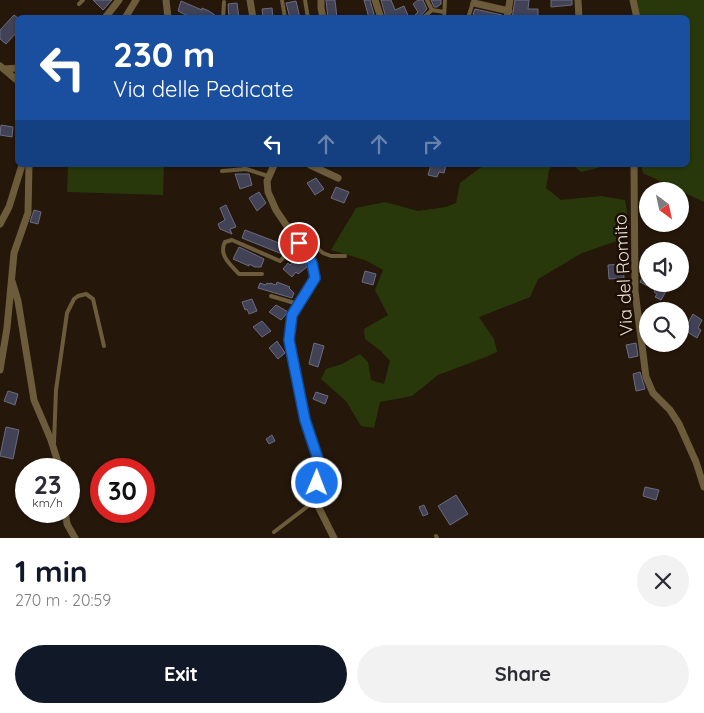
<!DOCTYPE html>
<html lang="en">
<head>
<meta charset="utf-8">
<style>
  body { margin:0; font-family:Quicksand,sans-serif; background:#f2f2f3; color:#2b2b33; height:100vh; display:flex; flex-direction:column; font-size:19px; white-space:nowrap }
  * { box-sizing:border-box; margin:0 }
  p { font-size:16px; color:#7c7c81 }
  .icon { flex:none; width:28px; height:28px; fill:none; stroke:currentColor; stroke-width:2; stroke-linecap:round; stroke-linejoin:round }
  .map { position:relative; height:538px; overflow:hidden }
  .drawer { display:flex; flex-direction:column; background:#fff; flex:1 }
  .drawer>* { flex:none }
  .top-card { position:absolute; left:15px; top:15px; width:675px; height:152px; border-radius:8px; box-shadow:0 1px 4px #0004; background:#1a4fa0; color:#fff; overflow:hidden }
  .needle { width:32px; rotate:147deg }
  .controls { position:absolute; left:639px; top:182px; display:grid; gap:10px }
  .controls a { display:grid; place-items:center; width:50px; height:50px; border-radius:50%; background:#fff; box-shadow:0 1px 4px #0004; font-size:25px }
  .speed { position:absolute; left:15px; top:458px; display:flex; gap:10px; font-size:25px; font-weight:700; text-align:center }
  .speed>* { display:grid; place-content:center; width:65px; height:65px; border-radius:50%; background:#fff; box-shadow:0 1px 4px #0004; line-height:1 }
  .speed small { font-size:12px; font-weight:400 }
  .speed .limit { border:8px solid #d22; background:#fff; color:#111 }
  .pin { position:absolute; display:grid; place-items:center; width:42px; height:42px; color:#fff; margin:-21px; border:2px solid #fff; border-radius:50%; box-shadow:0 1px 5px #0007 }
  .me { position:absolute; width:55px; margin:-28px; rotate:1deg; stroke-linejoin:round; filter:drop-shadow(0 0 4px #0008) }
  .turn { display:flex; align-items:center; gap:18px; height:105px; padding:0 15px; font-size:22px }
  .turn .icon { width:65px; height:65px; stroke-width:2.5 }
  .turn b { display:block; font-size:35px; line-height:42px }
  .lanes { display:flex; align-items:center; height:48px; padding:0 15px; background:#0003; justify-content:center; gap:25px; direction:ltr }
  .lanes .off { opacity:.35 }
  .round { display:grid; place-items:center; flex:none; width:52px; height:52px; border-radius:26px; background:#f2f2f3 }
  .head { display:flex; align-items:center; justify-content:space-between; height:85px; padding:0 15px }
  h1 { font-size:30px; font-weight:700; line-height:38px; color:#111827 }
  .cta { display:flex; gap:10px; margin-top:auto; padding:10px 15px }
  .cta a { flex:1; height:58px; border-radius:30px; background:#111827; color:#fff; font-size:20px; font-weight:700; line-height:58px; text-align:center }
  .cta a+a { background:#f2f2f3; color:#2b2b33 }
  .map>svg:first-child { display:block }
  .green { fill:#29380a }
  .building { fill:#424256; stroke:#6b6b81 }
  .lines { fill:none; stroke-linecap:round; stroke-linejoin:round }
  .service { stroke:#6c5c3b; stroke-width:4 }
  .minor { stroke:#6c5c3b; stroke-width:7 }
  .route-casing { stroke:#114b97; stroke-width:12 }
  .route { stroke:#1a73e8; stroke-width:9 }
  .labels { text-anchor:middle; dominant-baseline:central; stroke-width:5; stroke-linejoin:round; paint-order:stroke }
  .street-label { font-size:18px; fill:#eae0d7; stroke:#1c0e03 }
</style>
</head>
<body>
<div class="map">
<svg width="704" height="538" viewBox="0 0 704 538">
  <rect width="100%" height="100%" fill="#25170a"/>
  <path class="green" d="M636,0H704V202L643,173L641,165H688V18L640,17Z
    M68,165H164L163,195L67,192Z
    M484,165H553L549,170L546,188L561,200L601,196L625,200L629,224L626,238L582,253L538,279L530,297L479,317L494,339L497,352L486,357L438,375L412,396L380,402L374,428L361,426L346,401L321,379L326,369L342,364L360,354L368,362L371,380L384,384L390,361L381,351L365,339L364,329L388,315L375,290L383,270L365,260L331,250L356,208L385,202L418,211L446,207L456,203L460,183Z
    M573,165H609L581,172Z"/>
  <path class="building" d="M93,0H112L103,10Z
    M326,0H335L337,18H328Z
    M364,0H370L375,18H369Z
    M381,0H391L395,10L404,6L409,18H386Z
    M418,0H423L427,9L419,18H412L418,12L413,4Z
    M431,0H441V4L437,7H434Z
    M515,0H529L528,9H538V18H512Z
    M551,0H572V5L551,7Z
    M181,1L202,10V8L209,11L219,18H193L184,14L178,11Z
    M296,1L300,18H290L286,3Z
    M237,3L239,18H229L228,4Z
    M272,8L273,18H263L262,9Z
    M475,9L502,15V18H479L473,14Z
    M14,15L18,18V31L6,44L0,39V30Z
    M1,125L13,127L12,137L0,135Z
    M431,165H446L444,173L439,172L437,177L428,175Z
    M235,174H249L252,185L240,189Z
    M316,178L324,189L315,195L307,183Z
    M336,187L349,192L344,203L331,198Z
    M259,192L266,203L257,211L249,198Z
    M226,205L236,227L230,229L232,234L220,229L218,224L225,220L220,208Z
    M34,210L41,212L38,224L30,222Z
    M245,230L287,246L285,251L282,254L242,238Z
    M239,247L264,259L261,267H255L249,264V266L233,259Z
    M299,257L305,263L307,267L298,274L296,272L292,277L283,269L288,263L290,265Z
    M623,264L624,278L609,279L608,265Z
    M648,266V284H661L668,288L661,300L655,297L657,294L654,292L655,290L640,282Z
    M365,271L376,274L373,285L362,282Z
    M277,282L290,287L289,288L294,293L292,298L258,288L260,283L266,285L267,283L270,284V283L276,285Z
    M252,299L257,311L249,314L247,309L245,310L242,302Z
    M276,305L288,312L281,320L269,312Z
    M693,314L702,320L698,328L701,330L697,338L684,330Z
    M262,321L271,331L262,337L253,327Z
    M277,341L285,353L278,359L269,348Z
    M314,343L324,346L318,367L309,364Z
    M636,343L638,356L629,358L626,345Z
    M640,372L645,389L636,391L633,374Z
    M8,391L18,394L15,405L4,401Z
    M316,392L328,396L325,404L313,399Z
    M6,427L19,430L13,459L0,456Z
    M272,435L275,441L269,444L266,439Z
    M645,487L659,490L656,500L643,496Z
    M456,495L468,514L450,525L438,506Z
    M424,505L428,514L423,516L419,507Z"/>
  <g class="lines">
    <path class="service" d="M282,0L285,18
      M305,0L308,18
      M427,0L432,10L444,12
      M79,4L83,0
      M223,18L224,2
      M423,18L432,10
      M444,18L445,0
      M468,18L473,2
      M244,165L246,169L268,176
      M222,171L246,169
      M289,225L323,253L331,256H345
      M262,274H239C231,265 218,255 225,242L232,240L280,261L299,243
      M271,296L298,304
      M54,443L56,390L67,313L74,299L78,296L86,294L93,299L104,346
      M274,532L316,500
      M436,536L437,538"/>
    <path class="minor" d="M166,0L168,18
      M250,0L253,18
      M321,0V8L323,18
      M375,0L381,18
      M578,0L579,18
      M633,0L637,18
      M474,3L509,11
      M105,18L119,0
      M125,18L136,0
      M507,18L510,0
      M0,66L18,81
      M4,69L18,68
      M274,165L267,181L268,192L276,210L309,259L315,273L313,284L298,304L293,315L289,344L305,420L318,459L317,504L334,538
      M310,165L338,178
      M634,165L635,291L646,377L653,393L670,410L679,424L696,462L704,487
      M0,224L9,207L22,165
      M12,281L18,301L34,400L51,440L60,469
      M0,370L7,328L14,253L28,213L29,165
      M65,511L67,524L75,538"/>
  </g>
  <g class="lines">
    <g class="route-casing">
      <path id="route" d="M299,243L312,263L315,278L292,315L289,340L305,420L318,459L317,483"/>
    </g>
    <use href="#route" class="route"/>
  </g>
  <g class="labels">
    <g class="street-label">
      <text transform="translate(623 275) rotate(-93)">Via del Romito</text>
    </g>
  </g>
</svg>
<div class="controls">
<a><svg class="needle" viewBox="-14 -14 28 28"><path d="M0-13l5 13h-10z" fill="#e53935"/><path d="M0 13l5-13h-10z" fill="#7c7c81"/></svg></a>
<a><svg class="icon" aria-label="sound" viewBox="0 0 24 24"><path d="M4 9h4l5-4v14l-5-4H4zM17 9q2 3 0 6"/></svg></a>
<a><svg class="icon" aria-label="search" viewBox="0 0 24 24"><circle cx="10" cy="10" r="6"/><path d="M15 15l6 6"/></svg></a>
</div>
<div class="speed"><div>23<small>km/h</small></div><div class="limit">30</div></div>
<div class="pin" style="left:299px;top:243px;background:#d93025"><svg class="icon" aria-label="arrive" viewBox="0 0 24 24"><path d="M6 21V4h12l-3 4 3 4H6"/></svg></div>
<svg class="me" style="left:317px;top:483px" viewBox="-20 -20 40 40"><circle r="17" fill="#1a73e8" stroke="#fff" stroke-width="3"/><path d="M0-11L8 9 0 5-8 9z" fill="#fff"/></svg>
<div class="top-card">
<div class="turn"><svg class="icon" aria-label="left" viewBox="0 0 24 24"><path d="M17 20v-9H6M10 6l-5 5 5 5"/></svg><div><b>230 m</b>Via delle Pedicate</div></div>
<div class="lanes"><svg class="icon" aria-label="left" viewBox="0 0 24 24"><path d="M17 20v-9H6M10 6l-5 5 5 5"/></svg><svg class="icon off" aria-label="ahead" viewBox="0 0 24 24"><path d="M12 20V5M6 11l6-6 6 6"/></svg><svg class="icon off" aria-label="ahead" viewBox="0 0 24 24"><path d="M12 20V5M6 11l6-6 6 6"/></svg><svg class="icon off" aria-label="right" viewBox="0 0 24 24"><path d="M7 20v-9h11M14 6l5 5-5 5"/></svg></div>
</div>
</div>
<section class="drawer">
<div class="head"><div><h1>1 min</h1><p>270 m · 20:59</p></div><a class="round"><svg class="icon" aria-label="close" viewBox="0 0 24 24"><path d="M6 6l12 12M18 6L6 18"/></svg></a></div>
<div class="cta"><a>Exit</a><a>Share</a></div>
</section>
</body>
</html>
